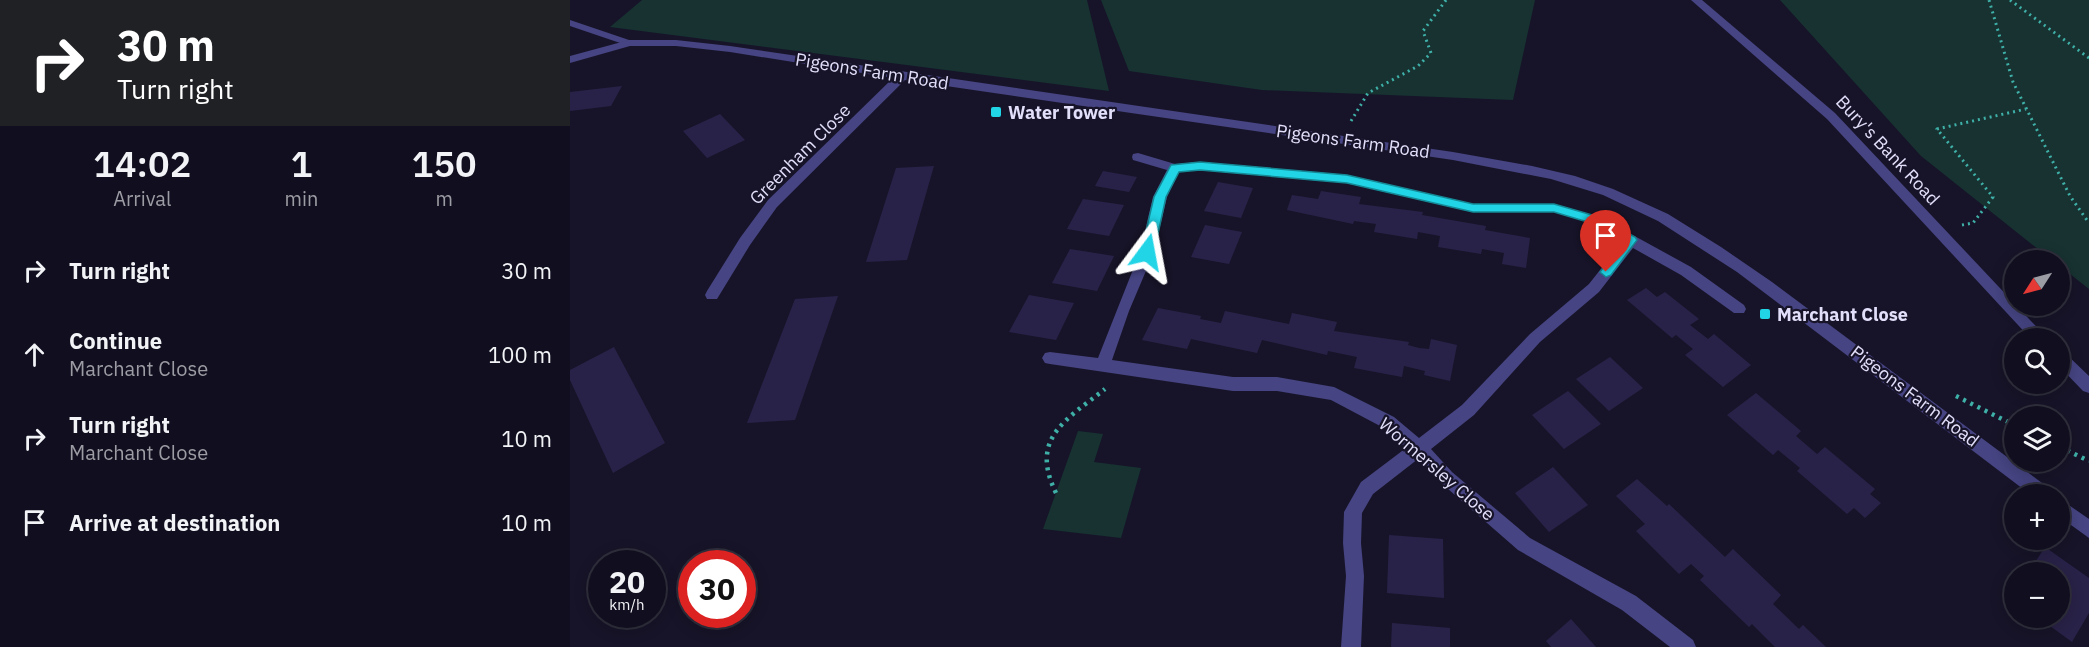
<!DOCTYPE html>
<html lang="en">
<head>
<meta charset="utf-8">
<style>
  body { margin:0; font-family:"IBM Plex Sans",sans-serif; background:#1a1828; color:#f1f3f6; height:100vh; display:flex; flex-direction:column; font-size:22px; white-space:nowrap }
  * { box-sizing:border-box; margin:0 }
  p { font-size:20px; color:#9c9ca4 }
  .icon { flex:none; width:33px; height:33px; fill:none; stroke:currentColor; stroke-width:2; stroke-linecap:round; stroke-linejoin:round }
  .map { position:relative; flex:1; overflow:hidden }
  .panel { display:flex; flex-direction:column; background:#110f1f; width:570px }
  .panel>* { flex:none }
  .banner { background:#202124; color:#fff; overflow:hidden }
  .needle { width:39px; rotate:234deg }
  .fabs { position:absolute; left:1434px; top:250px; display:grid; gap:12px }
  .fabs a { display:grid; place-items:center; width:66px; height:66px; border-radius:50%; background:#110f1f; box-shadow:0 3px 15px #0003,0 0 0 2px #302f3d; font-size:30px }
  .speed { position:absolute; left:18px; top:550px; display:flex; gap:12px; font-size:30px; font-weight:700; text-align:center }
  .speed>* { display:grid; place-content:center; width:78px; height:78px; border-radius:50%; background:#110f1f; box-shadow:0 3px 15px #0003,0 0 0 2px #302f3d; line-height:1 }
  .speed small { font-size:15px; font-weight:400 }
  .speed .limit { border:9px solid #d22; background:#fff; color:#111 }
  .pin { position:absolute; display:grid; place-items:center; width:51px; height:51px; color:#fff; margin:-62px -26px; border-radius:50% 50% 50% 0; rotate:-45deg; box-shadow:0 0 6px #0007 }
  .pin .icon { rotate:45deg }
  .me { position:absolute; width:66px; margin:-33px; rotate:13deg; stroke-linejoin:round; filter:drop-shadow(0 0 4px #0008) }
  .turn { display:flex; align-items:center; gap:21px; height:126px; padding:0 18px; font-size:27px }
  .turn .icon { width:78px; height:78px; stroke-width:2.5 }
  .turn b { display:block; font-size:42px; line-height:51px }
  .eta { display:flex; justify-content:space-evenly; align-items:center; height:102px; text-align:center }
  .eta b { font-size:36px; font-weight:600; line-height:42px }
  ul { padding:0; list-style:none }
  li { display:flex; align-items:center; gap:18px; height:84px; padding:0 18px }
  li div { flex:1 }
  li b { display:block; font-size:22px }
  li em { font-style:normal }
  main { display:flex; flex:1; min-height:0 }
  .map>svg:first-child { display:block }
  .green { fill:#173231 }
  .building { fill:#292248 }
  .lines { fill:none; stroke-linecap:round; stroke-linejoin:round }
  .path-far1 { stroke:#3fb0a8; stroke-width:3; stroke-dasharray:2 4; stroke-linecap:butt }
  .path { stroke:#3fb0a8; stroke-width:4.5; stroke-dasharray:3 5; stroke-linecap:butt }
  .service { fill:#464482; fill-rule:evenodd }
  .minor { fill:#464482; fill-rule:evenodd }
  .tertiary { fill:#464482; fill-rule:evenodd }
  .route { fill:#21d4e6; stroke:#158a96; stroke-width:1.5 }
  .poi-dot { fill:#21d4e6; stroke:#171429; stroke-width:2 }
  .labels { text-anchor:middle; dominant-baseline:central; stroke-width:4.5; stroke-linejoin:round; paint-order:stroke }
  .street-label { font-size:18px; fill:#e2dffb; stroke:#171429 }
  .poi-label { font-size:18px; font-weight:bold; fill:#e2dffb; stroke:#171429; text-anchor:start }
</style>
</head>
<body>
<main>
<section class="panel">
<div class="banner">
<div class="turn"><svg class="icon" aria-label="right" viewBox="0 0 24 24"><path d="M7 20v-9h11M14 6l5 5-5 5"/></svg><div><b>30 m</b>Turn right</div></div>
</div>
<div class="eta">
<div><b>14:02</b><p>Arrival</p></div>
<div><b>1</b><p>min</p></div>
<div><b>150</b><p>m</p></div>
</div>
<ul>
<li><svg class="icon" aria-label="right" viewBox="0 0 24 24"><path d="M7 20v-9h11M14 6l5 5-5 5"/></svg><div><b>Turn right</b></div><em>30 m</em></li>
<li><svg class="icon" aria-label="ahead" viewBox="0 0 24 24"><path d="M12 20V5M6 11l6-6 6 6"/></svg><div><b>Continue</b><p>Marchant Close</p></div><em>100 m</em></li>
<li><svg class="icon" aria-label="right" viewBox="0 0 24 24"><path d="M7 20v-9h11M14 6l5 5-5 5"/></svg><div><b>Turn right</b><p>Marchant Close</p></div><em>10 m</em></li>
<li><svg class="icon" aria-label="arrive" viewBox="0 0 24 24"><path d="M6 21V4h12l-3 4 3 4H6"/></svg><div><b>Arrive at destination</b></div><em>10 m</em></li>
</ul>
</section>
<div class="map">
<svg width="1519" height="647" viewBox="0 0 1519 647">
  <rect width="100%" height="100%" fill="#171429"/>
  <path class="green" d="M72,0H517L539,91L40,27Z
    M531,0H965L943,100L692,90L559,71Z
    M1210,0H1519V289L1490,266V261H1483L1351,156Z
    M508,431L533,434L524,462L571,468L551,538L473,529Z"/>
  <path class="building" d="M52,86L41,106L0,111V92Z
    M150,114L175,140L137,158L113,131Z
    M364,166L337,260L296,262L326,168Z
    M533,171L567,177L559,192L525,186Z
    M648,182L683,188L671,218L634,211Z
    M751,191L791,197L789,204L853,212L852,215L916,226L915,230L960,238L956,268L932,264L934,253L912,249L911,254L868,247L870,236L848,232L847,239L804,232L806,224L784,221L783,224L717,210L722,195L748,199Z
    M513,199L554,205L539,236L497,229Z
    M635,225L672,232L659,264L621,257Z
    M500,249L544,256L527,291L482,283Z
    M1076,288L1087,297L1095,292L1129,319L1120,325L1138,339L1144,334L1181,365L1153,387L1115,355L1123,349L1106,335L1102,338L1057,300Z
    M459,295L504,303L486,340L439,332Z
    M268,296L225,420L177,423L225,299Z
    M588,308L631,316L630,319L651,323L655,311L719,324L722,313L767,322L764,331L839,342L838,345L849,348L859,349L861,339L887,345L880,381L854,375L855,371L834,366L832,377L784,368L787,357L758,351L757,355L692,340L687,353L621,339L617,349L572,340Z
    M44,347L95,443L43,473L0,380V370Z
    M1040,357L1073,388L1039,411L1006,379Z
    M998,391L1031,424L994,449L962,415Z
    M1186,393L1231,431L1226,436L1247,454L1255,447L1305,489L1300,494L1311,503L1295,518L1284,508L1277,514L1227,471L1230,468L1208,450L1203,455L1157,415Z
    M983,467L1018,505L979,532L945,493Z
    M1067,479L1097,506L1099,504L1155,557L1163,549L1211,595L1203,604L1229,629L1233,625L1256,647H1205L1182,624L1179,627L1130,580L1134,576L1121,564L1109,574L1066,531L1075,524L1046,496Z
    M819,535L873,539L874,598L817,593Z
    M1475,547L1519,578V613L1502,642L1469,618H1490V573H1458Z
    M1001,619L1026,647H981L976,641Z
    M822,623L880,628V647H821Z"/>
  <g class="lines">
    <path class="path-far1" d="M1419,0L1443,82L1500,196L1519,223
      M1440,0L1519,58
      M781,121L798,93L848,66L861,53L853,31L876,0
      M1392,225L1403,223L1423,197L1367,129L1456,109"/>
    <path class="path" d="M1386,396L1444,425
      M1490,447L1519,461
      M486,493C459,438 496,420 535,389"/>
    <path class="service" d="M0,20L62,41L63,43L62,45H56L0,26Z
      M630,162L777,175L903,204H984L1029,217L1030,220L1025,224L984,212H903L777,183L626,168L625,166Z"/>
    <path class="minor" d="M59,40H106L160,46L883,152L962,166L1005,176L1043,189L1098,214L1151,247L1202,282L1480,489L1483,495H1461L1167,272L1088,221L1033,195L981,179L883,160L335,80L207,207L180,245L147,299H137L135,295L137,291L170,238L198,200L323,78L160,52L106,46H60L0,63V56Z
      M568,153L605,164L630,162L636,166L630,170L609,172L597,197L584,252L559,311L542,360L663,377H707L764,387L824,417L849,438L892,405L960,334L1019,284L1052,242L1020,223L1018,220L1020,217H1030L1121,267L1174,305L1176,309L1174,313H1164L1111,275L1063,248L1029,292L970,342L904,415L861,449L882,472L960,538L1066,596L1123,640L1126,647H1100L1052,610L948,550L870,482L848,459L803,494L792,513L791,543L794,576L791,647H771L776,576L773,543L774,512L791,482L836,448L812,427L761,400L707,391H663L480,364L475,363L472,358L475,353L480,352L528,358L570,252L583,197L597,170L563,160L562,157L563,154Z
      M1490,499L1519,519V538L1490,517Z"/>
    <path class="tertiary" d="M1121,0H1132L1265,113L1478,339H1461L1257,119Z
      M1490,352L1495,353L1519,376V393L1513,391L1490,367Z"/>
  </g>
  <path class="route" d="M630,162L777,175L903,204H984L1029,217L1065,237L1067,240L1041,275L1036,277L1030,272L1052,241L1021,223L984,212H903L777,183L630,170L609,172L596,197L584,252L582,256H573L571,252L584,197L601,165Z"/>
  <g class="poi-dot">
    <rect x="420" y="106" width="12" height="12" rx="3"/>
    <rect x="1189" y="308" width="12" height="12" rx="3"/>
  </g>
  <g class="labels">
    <g class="street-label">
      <text transform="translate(302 71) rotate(9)">Pigeons Farm Road</text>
      <text transform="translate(783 141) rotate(8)">Pigeons Farm Road</text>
      <text transform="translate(1318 150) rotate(47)">Bury's Bank Road</text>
      <text transform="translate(230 154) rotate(-45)">Greenham Close</text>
      <text transform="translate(1345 396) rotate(37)">Pigeons Farm Road</text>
      <text transform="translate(867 469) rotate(41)">Wormersley Close</text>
    </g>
    <g class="poi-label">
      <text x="438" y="112">Water Tower</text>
      <text x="1207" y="314">Marchant Close</text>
    </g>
  </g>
</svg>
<div class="fabs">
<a><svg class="needle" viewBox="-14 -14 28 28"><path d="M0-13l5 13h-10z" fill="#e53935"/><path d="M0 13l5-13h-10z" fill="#9c9ca4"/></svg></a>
<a><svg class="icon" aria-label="search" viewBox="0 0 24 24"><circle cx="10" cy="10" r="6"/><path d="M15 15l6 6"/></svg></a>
<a><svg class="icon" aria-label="layers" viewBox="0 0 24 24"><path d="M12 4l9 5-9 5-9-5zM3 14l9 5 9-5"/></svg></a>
<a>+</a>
<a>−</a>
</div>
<div class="speed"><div>20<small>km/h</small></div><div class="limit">30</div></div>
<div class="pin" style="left:1036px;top:272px;background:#d93025"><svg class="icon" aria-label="arrive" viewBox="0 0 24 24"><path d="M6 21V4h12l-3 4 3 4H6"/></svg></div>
<svg class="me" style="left:577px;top:252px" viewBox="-20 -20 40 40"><path d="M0-17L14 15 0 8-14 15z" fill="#21d4e6" stroke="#fff" stroke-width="4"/></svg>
</div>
</main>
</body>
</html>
